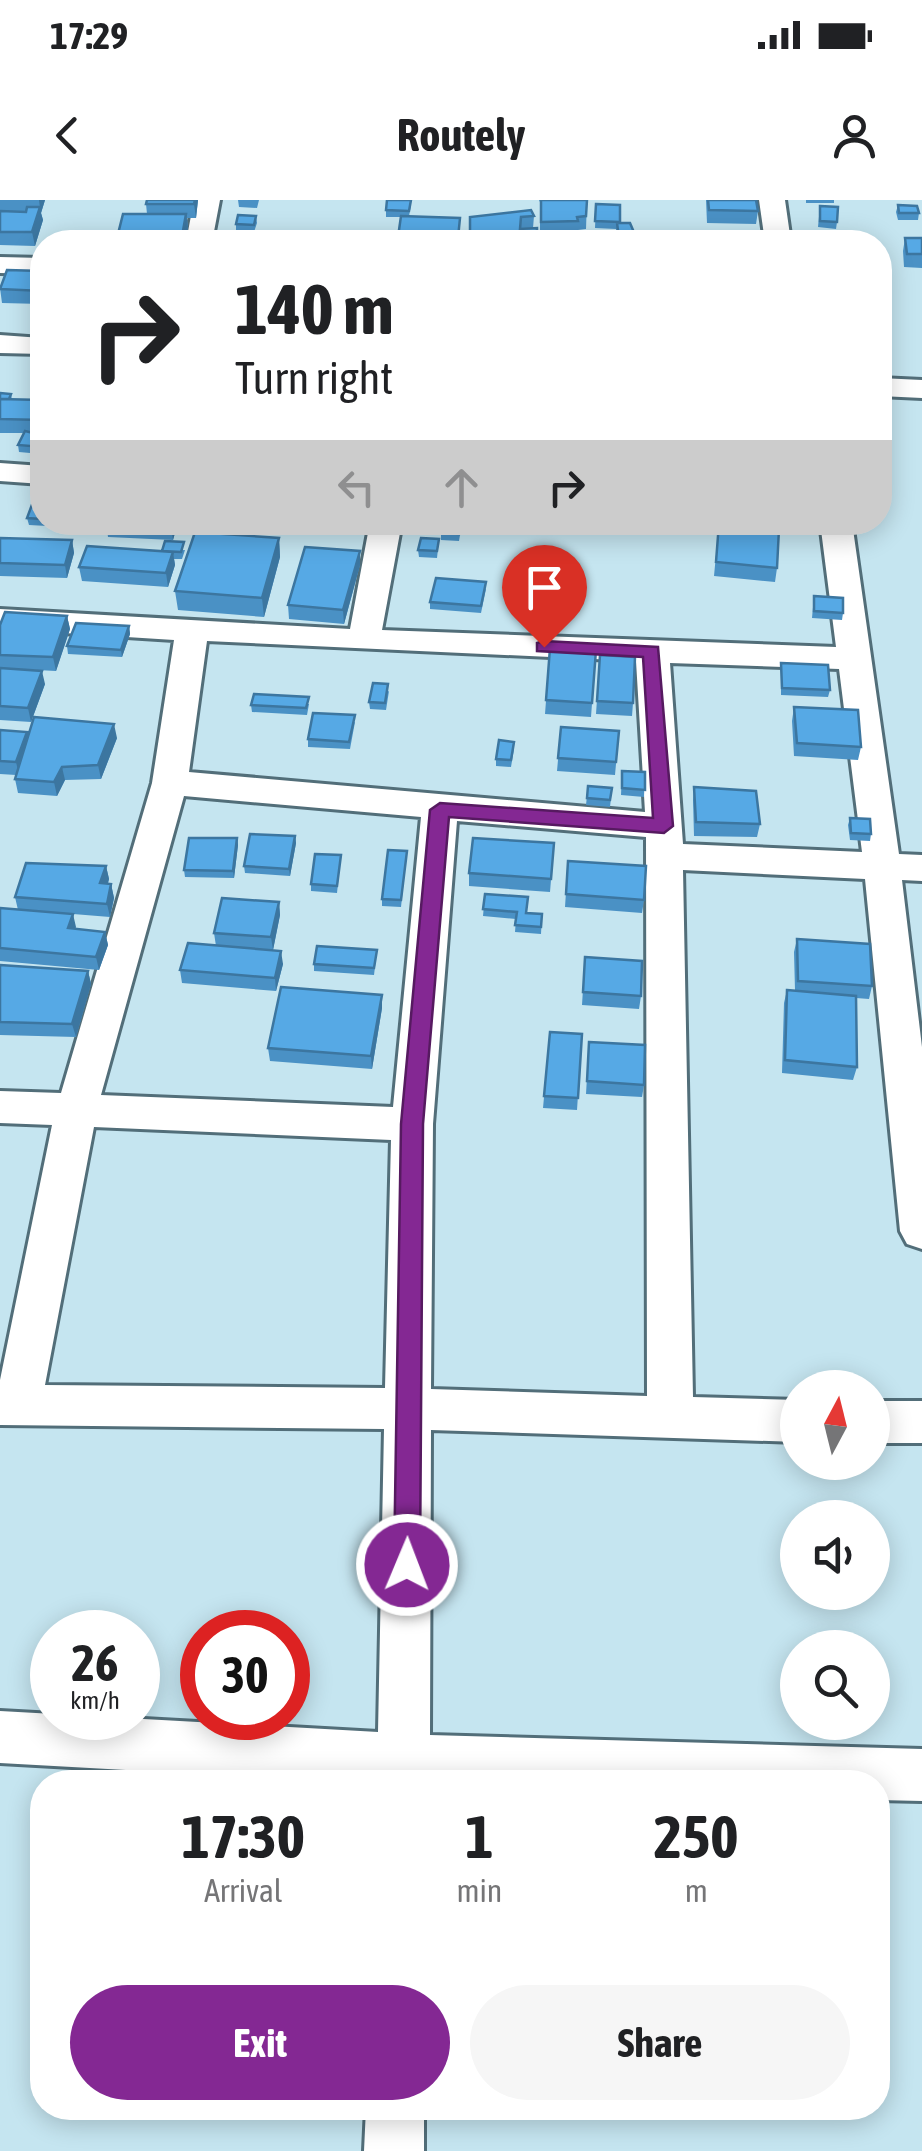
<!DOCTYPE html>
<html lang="en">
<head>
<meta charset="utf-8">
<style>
  body { margin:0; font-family:"Asap Condensed",sans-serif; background:#f6f6f6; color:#202124; height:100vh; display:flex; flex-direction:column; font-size:38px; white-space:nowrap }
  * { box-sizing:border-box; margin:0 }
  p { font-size:32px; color:#757577 }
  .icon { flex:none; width:55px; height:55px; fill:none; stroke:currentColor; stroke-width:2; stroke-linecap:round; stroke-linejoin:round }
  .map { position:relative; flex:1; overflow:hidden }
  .details { position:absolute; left:30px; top:1570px; width:860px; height:350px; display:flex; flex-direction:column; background:#fff; border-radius:40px; box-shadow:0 5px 25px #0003 }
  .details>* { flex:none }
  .top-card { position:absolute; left:30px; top:30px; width:862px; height:305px; border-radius:40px; box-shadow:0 5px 25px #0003; background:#fff; color:#202124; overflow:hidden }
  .needle { width:65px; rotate:7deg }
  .tools { position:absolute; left:780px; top:1170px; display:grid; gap:20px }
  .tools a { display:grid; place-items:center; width:110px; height:110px; border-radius:50%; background:#fff; box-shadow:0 5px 25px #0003; font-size:50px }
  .speed { position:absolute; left:30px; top:1410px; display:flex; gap:20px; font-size:50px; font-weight:700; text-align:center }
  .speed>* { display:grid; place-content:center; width:130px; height:130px; border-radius:50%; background:#fff; box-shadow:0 5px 25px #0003; line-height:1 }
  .speed small { font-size:25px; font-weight:400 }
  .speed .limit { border:15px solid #d22; background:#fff; color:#111 }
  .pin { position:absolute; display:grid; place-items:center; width:85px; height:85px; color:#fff; margin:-102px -42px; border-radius:50% 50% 50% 0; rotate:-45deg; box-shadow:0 0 10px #0007 }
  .pin .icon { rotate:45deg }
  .me { position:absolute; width:110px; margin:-55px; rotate:1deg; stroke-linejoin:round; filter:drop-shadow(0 0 8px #0008) }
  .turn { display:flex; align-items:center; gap:35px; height:210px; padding:0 40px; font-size:45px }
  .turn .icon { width:130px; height:130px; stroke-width:2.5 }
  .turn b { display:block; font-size:70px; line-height:85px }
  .lanes { display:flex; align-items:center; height:95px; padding:0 40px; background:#0003; justify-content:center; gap:50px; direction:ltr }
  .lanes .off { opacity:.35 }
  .eta { display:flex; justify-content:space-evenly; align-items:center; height:170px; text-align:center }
  .eta b { font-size:60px; font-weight:700; line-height:70px }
  .action { display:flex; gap:20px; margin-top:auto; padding:20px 40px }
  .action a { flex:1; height:115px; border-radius:60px; background:#842893; color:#fff; font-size:40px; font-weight:700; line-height:115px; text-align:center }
  .action a+a { background:#f6f6f6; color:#202124 }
  .status { display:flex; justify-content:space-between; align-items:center; height:70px; padding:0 50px; background:#fff; direction:ltr }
  .status svg { height:28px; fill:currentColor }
  header { display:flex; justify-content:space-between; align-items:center; height:130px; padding:0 40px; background:#fff; font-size:45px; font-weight:700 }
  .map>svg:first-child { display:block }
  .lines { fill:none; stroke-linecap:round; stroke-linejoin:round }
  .minor-casing { stroke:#526e79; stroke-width:6 }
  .minor { fill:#fff; fill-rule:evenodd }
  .wall { fill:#4a91c5 }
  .shaded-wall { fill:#3c76a0 }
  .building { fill:#56a9e5; stroke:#3c76a0; stroke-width:2.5 }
  .route { fill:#842893; stroke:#561a60; stroke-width:2.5 }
</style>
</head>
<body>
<div class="status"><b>17:29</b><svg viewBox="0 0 49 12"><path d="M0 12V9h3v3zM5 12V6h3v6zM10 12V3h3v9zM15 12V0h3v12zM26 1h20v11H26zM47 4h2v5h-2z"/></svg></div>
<header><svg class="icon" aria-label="back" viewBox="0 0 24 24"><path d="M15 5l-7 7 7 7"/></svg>Routely<svg class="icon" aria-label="person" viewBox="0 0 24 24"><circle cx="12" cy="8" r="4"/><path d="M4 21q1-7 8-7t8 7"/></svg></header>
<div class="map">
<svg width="922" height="1951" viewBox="0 0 922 1951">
  <rect width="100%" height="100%" fill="#c5e5f0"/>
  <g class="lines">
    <g class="minor-casing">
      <path id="minor" d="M194,0H220L212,42H186Z
        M759,0H785L791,42H765Z
        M0,57L42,58V74L0,73Z
        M0,135L42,138V154L0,153Z
        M880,178L922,180V198L880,196Z
        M0,263L42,266V284L0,281Z
        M370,322H402L382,430L836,447L820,322H852L899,654L922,655V681L902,680L922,847V1049L907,1044L900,1031L865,679L683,670L693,1197L798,1200V1242L431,1230L430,1535L922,1549V1601L878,1600V1582H341L0,1563V1511L378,1532L384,1229L0,1225V1180L52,925L0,923V891L61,893L152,583L174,440L0,429V409L350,429ZM207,441L636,461L645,612L189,572ZM670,463L839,469L862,652L683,644ZM184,596L421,617L393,907L101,895ZM457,621L646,637L647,1196L431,1189L433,924ZM94,927L391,940L385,1188L45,1185Z
        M872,1201H922V1243H872Z
        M366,1908H424V1951H364Z"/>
    </g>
    <use href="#minor" class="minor"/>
  </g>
  <path class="wall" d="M0,0H45L41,13L43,20L35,46L0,45Z
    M147,0H198L196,18H187L188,27L185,42H116L147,14L146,4Z
    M238,0H259L257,8L239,7Z
    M539,0H587L586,29L578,30V34L540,35V2Z
    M706,0H756L758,11L756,24L707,23Z
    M806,0H834V3H806Z
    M596,4L636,37L635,42H618L616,29L595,28Z
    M411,5L409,16L460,31L459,42H399L401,17H386V10Z
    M898,5L919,13L918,20H898L896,12Z
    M820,6L837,22L836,29L818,27Z
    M256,16L257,23L254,32L236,31V24Z
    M534,16L533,28L537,42L470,17Z
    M905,38H922V68L904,67L903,51Z
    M42,71V104L2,103L0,88Z
    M0,193L11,194L12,200H42V233H36L42,235V259L41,254L19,252L18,245L24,233H0Z
    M42,295V322H68L66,327L29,325L27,318Z
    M106,322H178L173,340L108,337Z
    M719,323L777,368L775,382L714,376Z
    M461,329L459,341L441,340V333Z
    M0,338L72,340L74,353L67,378L0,376Z
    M279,338L280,357L264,417L178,410L175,391Z
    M439,339L437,358L419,357L418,350Z
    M185,350L182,359H174L175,365L168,387L82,381L79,367L162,351Z
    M360,365L344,424L289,419L288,405Z
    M486,389L481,413L430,409V402Z
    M814,396L843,413L842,420L812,418Z
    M67,416L70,429L56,471L0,468V425Z
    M129,426L130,434L122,457L68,454L67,446Z
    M550,448L596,450L591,517L545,514Z
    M600,455L633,503L632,516L596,514Z
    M781,463L830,490L828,497L781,495Z
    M0,468L45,484L31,522L0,520Z
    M389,491L386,510L370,509L369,502Z
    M309,504L307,515L252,512L251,505Z
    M794,507L861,547L858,560L794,556L792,521Z
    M355,522L350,549L308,547V539Z
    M561,527L619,531L615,575L557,571Z
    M0,530L28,536L117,538L101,579L65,580L57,596L18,593L15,579L16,575L0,574Z
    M514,549L511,567L496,566V559Z
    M622,571L645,572L644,597L621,595Z
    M588,586L612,588L610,607L586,605Z
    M694,587L760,624L757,637L694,636L693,600Z
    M850,618L871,634L870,641L850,640L848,625Z
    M295,636L296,643L290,676L245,673L244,666Z
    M237,638L238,645L234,678L185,677L184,670Z
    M554,643L550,692L469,686V673Z
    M407,651L401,707L382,706V699Z
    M341,655L337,693L311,691V684Z
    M568,661L644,700L642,713L565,707Z
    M106,666L109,679L108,684H111L114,698L110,717L73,714L75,729L105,732L108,745L99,770L0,761V708L18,710L15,697Z
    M485,694L526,713L542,714L541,734L515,732L516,719L483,716Z
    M279,702L280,715L273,750L283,764L276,791L182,783L180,770L216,746L214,733Z
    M797,739L872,786L869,799L856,798L857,867L853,880L782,873L784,803L787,790H795L794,752Z
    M377,750L374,775L314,771V764Z
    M585,757L641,796L639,809L582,805Z
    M0,765L88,771L91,784L76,837L0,835Z
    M382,795V808L372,869L270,861L268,848Z
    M550,832L582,834L577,910L543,908Z
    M589,842L644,885L642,897L586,894Z"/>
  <path class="shaded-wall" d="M39,0H45L41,13L43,20L35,46L32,32L40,8Z
    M195,0H198L196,18L194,4Z
    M186,14L188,27L185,42H181Z
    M172,322H178L173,340L171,327Z
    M279,338L280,357L264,417L262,398Z
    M72,340L74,353L67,378L65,365Z
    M360,351V365L344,424L343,410Z
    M173,352L175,365L168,387L166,373Z
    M67,416L70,429L56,471L53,457Z
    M129,426L130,434L122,457L121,450Z
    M42,471L45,484L31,522L28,508Z
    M114,524L117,538L101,579L98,565Z
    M27,532L31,546L19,575L16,562Z
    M62,567L65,580L57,596L54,582Z
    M295,636L296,643L290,676L289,669Z
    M237,638L238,645L234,678L233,671Z
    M106,666L109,679L103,697L100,683Z
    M111,684L114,698L110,717L107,704Z
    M279,702L280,715L273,750L271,737Z
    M73,714L76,727L71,742L68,728Z
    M105,732L108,745L99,770L96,757Z
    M281,751L283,764L276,791L275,778Z
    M88,771L91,784L76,837L72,824Z
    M382,795V808L372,869L371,856Z"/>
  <path class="building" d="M147,0H195L194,4H146Z
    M387,0H411L409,11L386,10Z
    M541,0H587L586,16L577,17L578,21L541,22Z
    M708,0H756L758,11L709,10Z
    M596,4L620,5V22L595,21Z
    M898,5L917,6L919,13H899Z
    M820,6L838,7L837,22L820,21Z
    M27,7H40L32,32H0V11L26,12Z
    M531,10L534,16L521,17L520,29L537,28V42H470V17Z
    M123,14H186L181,42H116Z
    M238,15L256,16L254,25L236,24Z
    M401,16L460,18L458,38L398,37Z
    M617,23H630L636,37L619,38Z
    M905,38H922V54H907Z
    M7,70L42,71V91L0,89Z
    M0,193L11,194L9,199H0Z
    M0,199L42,200V220L0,219Z
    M25,231L42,235V247L18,245Z
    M36,294L42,295V319L27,318Z
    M106,322H172L171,327Z
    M443,322H460L459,334L441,333Z
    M719,323L779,329L777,368L716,362Z
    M195,332L279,338L262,398L175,391Z
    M0,338L72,340L65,365L0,363Z
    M421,338L439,339L437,351L418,350Z
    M165,341L184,342L181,352L162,351Z
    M87,346L173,352L166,373L79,367Z
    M305,347L360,351L343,410L288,405Z
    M436,378L486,382L481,406L430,402Z
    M814,396L843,398V413L814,411Z
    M5,412L67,416L53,457L0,455V425Z
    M76,423L129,426L121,450L67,446Z
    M550,448L596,450L592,503L546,500Z
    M600,455L635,457L633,503L597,501Z
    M781,463L828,465L830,490L782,488Z
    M0,468L42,471L28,508L0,506Z
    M373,483L388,484L385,503L369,502Z
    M254,494L309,497L306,508L251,505Z
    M794,507L858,510L861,547L797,543Z
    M313,513L355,515L349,542L308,539Z
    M34,517L114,524L98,565L62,567L54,582L15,579Z
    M561,527L619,531L616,562L558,558Z
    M0,530L27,532L16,562L0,561Z
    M499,540L514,542L511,560L496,559Z
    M622,571L645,572V590L622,588Z
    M588,586L612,588L610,600L587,598Z
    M694,587L756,591L760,624L696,622Z
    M850,618L870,619L871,634L851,633Z
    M250,634L295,636L289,669L244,666Z
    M189,638H237L233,671L184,670Z
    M473,638L554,643L551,679L469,673Z
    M388,650L407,651L401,700L382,699Z
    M315,654L341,655L337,686L311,684Z
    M568,661L646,666L644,700L566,694Z
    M26,663L106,666L100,683L111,684L107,704L15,697Z
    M485,694L528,697L526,713L542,714L541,727L515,725L517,712L483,709Z
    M222,698L279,702L271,737L214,733Z
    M0,708L73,714L68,728L105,732L96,757L0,748Z
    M797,739L870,744L872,786L798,781Z
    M188,743L281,751L275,778L180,770Z
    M317,746L377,750L374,768L314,764Z
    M585,757L642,761L641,796L583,792Z
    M0,765L88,771L72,824L0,822Z
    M281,787L382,795L371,856L268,848Z
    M787,790L856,796L857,867L785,860Z
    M550,832L582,834L578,898L544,896Z
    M589,842L645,845L644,885L587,881Z"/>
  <path class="route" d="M544,441L658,447L673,626L664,633L449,617L423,924L420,1365L416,1374L407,1377L397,1374L394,1365L401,924L430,610L440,603L653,618L643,457L537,451V443Z"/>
</svg>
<div class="tools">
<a><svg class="needle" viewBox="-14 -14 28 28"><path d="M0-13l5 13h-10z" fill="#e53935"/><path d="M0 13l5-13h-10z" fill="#757577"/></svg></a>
<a><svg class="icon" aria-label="sound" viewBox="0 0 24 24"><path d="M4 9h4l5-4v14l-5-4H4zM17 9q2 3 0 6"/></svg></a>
<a><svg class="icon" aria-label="search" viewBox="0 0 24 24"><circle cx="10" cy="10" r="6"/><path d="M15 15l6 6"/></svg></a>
</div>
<div class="speed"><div>26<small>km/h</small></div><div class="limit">30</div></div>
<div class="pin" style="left:544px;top:447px;background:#d93025"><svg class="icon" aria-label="arrive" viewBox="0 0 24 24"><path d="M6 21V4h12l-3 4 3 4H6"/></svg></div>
<svg class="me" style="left:407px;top:1365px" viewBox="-20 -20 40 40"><circle r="17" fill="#842893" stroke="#fff" stroke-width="3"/><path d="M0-11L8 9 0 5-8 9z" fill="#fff"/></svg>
<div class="top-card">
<div class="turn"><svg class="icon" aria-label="right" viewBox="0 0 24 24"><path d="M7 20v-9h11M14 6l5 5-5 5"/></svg><div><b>140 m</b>Turn right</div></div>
<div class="lanes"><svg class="icon off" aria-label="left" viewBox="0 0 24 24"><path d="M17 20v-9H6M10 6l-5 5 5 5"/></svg><svg class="icon off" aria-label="ahead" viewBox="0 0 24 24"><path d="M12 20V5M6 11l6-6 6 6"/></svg><svg class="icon" aria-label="right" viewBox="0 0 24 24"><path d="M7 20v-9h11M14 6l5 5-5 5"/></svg></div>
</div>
<section class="details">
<div class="eta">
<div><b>17:30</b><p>Arrival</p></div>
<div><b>1</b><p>min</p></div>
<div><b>250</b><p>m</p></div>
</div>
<div class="action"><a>Exit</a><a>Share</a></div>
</section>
</div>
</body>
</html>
